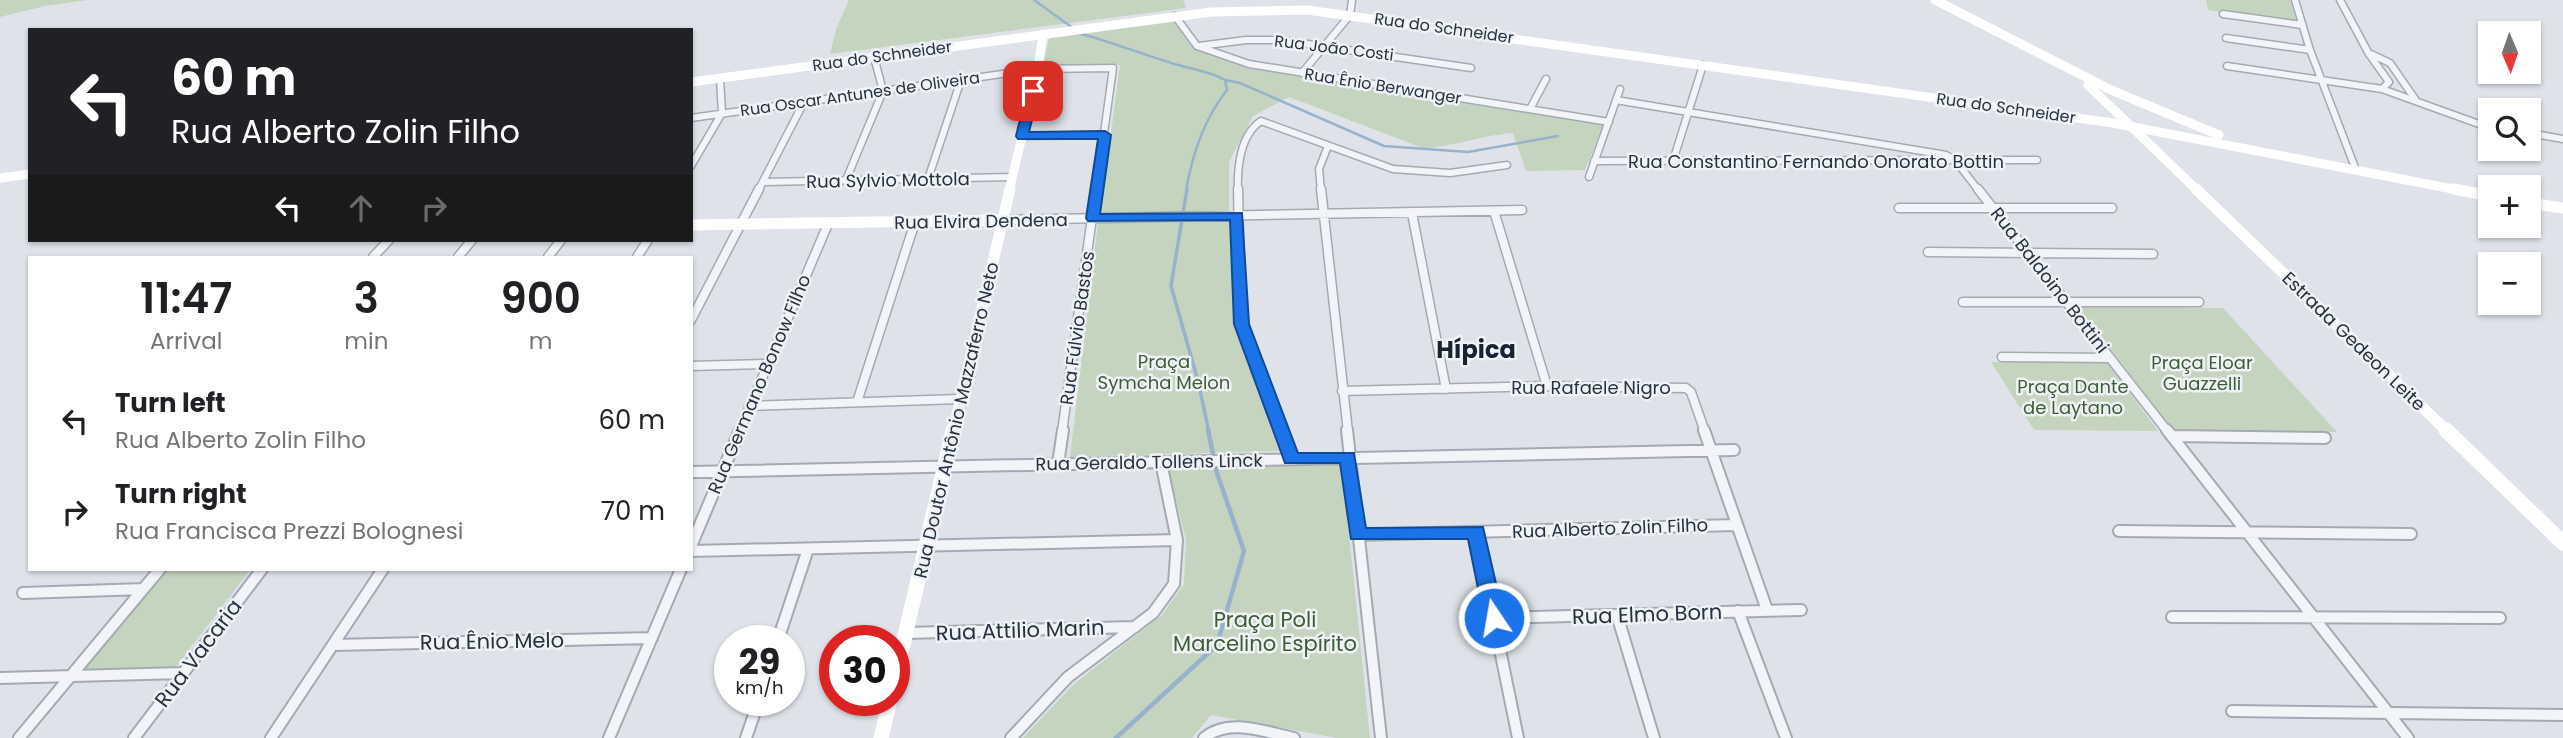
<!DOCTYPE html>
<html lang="en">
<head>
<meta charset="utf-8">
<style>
  body { margin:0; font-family:Poppins,sans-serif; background:#f6f6f6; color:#202124; height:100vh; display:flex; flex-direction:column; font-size:26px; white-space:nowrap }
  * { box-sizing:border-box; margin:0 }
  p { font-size:23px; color:#757577 }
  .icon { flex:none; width:38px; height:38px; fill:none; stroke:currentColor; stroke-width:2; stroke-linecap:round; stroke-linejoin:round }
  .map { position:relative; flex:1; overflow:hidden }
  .panel { position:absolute; left:28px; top:256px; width:665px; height:315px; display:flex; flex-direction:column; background:#fff; border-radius:0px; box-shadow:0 2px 5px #0004 }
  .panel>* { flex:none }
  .guide { position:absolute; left:28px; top:28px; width:665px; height:214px; border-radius:0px; box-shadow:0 2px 5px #0004; background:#202124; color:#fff; overflow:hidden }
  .needle { width:46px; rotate:178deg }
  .buttons { position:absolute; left:2478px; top:21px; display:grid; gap:14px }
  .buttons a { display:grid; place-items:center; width:63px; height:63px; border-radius:0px; background:#fff; box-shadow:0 2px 5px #0004; font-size:35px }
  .speed { position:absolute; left:714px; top:625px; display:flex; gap:14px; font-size:35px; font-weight:700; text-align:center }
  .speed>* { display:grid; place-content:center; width:91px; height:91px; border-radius:50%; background:#fff; box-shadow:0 2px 5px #0004; line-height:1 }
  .speed small { font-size:18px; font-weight:400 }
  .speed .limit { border:10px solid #d22; background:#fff; color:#111 }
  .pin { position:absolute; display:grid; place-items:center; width:60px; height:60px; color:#fff; margin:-30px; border-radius:14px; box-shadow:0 4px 10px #0006 }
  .me { position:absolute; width:77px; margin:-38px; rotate:348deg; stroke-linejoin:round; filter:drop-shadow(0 0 5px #0008) }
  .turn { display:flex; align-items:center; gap:24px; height:147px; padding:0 28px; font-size:32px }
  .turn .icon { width:91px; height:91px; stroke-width:2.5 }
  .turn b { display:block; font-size:49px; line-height:60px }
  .lanes { display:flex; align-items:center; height:66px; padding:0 28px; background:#0003; justify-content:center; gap:35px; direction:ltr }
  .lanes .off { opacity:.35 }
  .eta { display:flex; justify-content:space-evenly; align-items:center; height:119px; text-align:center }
  .eta b { font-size:42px; font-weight:600; line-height:49px }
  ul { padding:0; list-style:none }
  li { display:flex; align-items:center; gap:21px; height:91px; padding:0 28px }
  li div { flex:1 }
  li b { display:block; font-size:26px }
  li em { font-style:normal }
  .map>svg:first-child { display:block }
  .green { fill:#c5d4bf }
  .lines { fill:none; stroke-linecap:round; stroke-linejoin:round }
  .stream-far2 { stroke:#97b2cc; stroke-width:2.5 }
  .stream-far1 { stroke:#97b2cc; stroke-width:3.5 }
  .stream { stroke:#97b2cc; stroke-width:4.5 }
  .street-far2-casing { stroke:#a4aab4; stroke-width:9 }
  .street-far1-casing { stroke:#a4aab4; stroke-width:11 }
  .street-casing { stroke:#a4aab4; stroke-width:14 }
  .street-far2 { stroke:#f2f4f7; stroke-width:6 }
  .street-far1 { stroke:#f2f4f7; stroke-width:8 }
  .street { stroke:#f2f4f7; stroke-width:10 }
  .secondary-far2 { stroke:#fff; stroke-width:9 }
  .secondary-far1 { stroke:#fff; stroke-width:11 }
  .secondary { stroke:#fff; stroke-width:15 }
  .route { fill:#1a73e8; stroke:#114b97; stroke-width:2 }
  .labels { text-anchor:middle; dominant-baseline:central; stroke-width:5; stroke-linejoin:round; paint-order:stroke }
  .far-street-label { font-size:16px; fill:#273142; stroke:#eff2f7 }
  .street-label { font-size:18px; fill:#273142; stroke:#eff2f7 }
  .park-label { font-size:18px; fill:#3c5e33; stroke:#eff2f7 }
  .near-street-label { font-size:21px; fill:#273142; stroke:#eff2f7 }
  .near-park-label { font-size:21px; fill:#3c5e33; stroke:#eff2f7 }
  .district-label { font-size:24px; font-weight:bold; fill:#192232; stroke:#eff2f7 }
</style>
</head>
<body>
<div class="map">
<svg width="2563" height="738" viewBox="0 0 2563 738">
  <rect width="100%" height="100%" fill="#dfe3e9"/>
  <path class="green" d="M0,0H87L45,6L0,17Z
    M849,0H1183L1186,8L830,54L836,29Z
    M2206,0H2290L2297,23L2208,10Z
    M1172,18L1192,47L1247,66L1604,124L1585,170L1526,171L1513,133C1482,135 1454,147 1423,148L1289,97L1253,116L1229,162V213L1100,215L1120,65H1043L1050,34Z
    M1231,220L1234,325L1279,451L1070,457L1098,223Z
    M2078,307L2223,308L2337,432L2174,431Z
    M1991,362H2107L2158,431L2034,430Z
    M1342,465L1370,738H1337L1211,715L1192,738H1023L1074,684L1162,615L1184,584L1186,540L1168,468Z
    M164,569H251L175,668L79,670Z"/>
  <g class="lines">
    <path class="stream-far2" d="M1034,0L1073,28
      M1078,33C1112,42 1144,55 1178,65C1195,70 1209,71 1225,80L1227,90C1204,119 1192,155 1186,191
      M1225,80L1240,83L1384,146L1468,152L1558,136"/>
    <path class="stream-far1" d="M1187,189L1171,286L1198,381L1209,432"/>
    <path class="stream" d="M1116,738L1217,645L1244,551L1217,473L1208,430"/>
    <g class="street-far2-casing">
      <path id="street-far2" d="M2295,0L2310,50L2356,170
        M2340,0L2369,54L2389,82L2382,89
        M2223,14L2302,25
        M1175,16L1197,46L1249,64L1609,122
        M2226,38L2310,50
        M1199,46L1246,40H1280L1471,68
        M2371,54L2390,63L2415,99
        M2227,66L2382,89L2490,128
        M1302,73L1350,15L1352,0
        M1616,100L1946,155L1956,161L1979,191
        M1530,109L1546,79
        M691,118L1038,69L1113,68L1096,191
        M2529,133L2563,139
        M1022,136L1105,135
        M1594,161L2037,160
        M1673,161L1703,65
        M691,166L722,113L720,79
        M1589,177L1620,89
        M928,179L961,80
        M846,180L883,91L874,57
        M764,182L1012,177
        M758,191L804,102
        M1238,191C1237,168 1240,135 1261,121L1393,169L1450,173L1507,165
        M1321,191L1319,169L1328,146"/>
    </g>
    <g class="street-far1-casing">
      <path id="street-far1" d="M1238,189L1241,324L1281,432
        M1321,189L1348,432
        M1978,189L2168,432
        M1899,208H2112
        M1494,211L1547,386
        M1412,213L1446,389
        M1002,220L1522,210
        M1928,252L2153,254
        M373,257L389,240
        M458,257L472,240
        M548,257L561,240
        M637,257L648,240
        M1963,302H2199
        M691,320L759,189
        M2002,357L2110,358
        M691,366L766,364
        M1342,391L1547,386L1686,388L1691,392L1705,432
        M857,402L915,222
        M749,406L959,399
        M739,432L828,224
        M1062,432L1096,189"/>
    </g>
    <g class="street-casing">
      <path id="street" d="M1280,430L1291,459
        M1347,430L1381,738
        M1704,430L1767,610
        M2167,430L2408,738
        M2172,436L2325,438
        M1058,464L1063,430
        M691,472L1734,450
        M2119,531L2411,534
        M1476,532L1518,738
        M1357,535L1736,525
        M691,546L740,430
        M691,551L1177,540
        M23,593L143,589
        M1738,611L1786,738
        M1617,615L1654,738
        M2172,617L2500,618
        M1494,618L1801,610
        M906,633L1135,627
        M778,640L808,549
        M333,645L652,638
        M0,678L182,673
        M2232,711L2563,715
        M19,738L160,569
        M134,738L262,569
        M271,738L383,569
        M609,738L681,569
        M746,738L759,700
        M1011,738L1068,677L1153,613L1174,584L1177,540L1161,462
        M1204,738C1229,717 1265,732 1294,738"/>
    </g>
    <use href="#street-far2" class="street-far2"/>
    <use href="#street-far1" class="street-far1"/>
    <use href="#street" class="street"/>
    <path class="secondary-far2" d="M1935,0L2111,90L2219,135
      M691,82L1211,12L1307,10L2113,123L2463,191
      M2088,85L2198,191
      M0,178L30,174
      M1009,191L1038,69L1043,34"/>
    <path class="secondary-far1" d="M2196,189L2448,432
      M2454,189L2490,196
      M2529,203L2563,208
      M691,225L1002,220
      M953,432L1010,189"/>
    <path class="secondary" d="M2446,430L2563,543
      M894,683L953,430
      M881,738L890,700"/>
  </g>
  <path class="route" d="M1033,87L1039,91L1029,132L1105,131L1111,135L1100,214L1242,213L1249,324L1298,453H1354L1366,528L1483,527L1504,618L1501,623L1494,625L1487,623L1484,618L1468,539H1351L1340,463H1285L1234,324L1230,220L1088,221L1086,218L1098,139H1018L1016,136L1027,91Z"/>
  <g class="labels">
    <g class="far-street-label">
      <text transform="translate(1444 28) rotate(8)">Rua do Schneider</text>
      <text transform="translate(1334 48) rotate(7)">Rua João Costi</text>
      <text transform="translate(882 56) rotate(-8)">Rua do Schneider</text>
      <text transform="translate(1383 86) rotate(9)">Rua Ênio Berwanger</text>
      <text transform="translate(860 94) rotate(-8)">Rua Oscar Antunes de Oliveira</text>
      <text transform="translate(2006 108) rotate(8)">Rua do Schneider</text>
    </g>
    <g class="street-label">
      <text x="1816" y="161">Rua Constantino Fernando Onorato Bottin</text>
      <text transform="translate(888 180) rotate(-1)">Rua Sylvio Mottola</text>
      <text transform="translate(981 221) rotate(-1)">Rua Elvira Dendena</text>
      <text transform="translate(2050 280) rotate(52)">Rua Baldoino Bottini</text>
      <text transform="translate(1077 328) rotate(-82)">Rua Fúlvio Bastos</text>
      <text transform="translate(2354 341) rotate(44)">Estrada Gedeon Leite</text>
      <text transform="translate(759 384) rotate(-67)">Rua Germano Bonow Filho</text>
      <text x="1591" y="387">Rua Rafaele Nigro</text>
      <text transform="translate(956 420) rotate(-77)">Rua Doutor Antônio Mazzaferro Neto</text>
      <text transform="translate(1149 462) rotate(-1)">Rua Geraldo Tollens Linck</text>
      <text transform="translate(1610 528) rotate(-2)">Rua Alberto Zolin Filho</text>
    </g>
    <g class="park-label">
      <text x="1164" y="361">Praça<tspan x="1164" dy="21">Symcha Melon</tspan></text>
      <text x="2202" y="362">Praça Eloar<tspan x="2202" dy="21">Guazzelli</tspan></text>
      <text x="2073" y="386">Praça Dante<tspan x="2073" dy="21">de Laytano</tspan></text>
    </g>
    <g class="near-street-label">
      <text transform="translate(1647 614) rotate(-2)">Rua Elmo Born</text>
      <text transform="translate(1020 630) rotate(-2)">Rua Attilio Marin</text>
      <text transform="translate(492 641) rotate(-1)">Rua Ênio Melo</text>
      <text transform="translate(198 653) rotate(-53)">Rua Vacaria</text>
    </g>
    <g class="near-park-label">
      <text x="1265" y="619">Praça Poli<tspan x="1265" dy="24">Marcelino Espírito</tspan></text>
    </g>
    <g class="district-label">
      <text x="1476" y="349">Hípica</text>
    </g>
  </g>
</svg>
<div class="buttons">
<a><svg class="needle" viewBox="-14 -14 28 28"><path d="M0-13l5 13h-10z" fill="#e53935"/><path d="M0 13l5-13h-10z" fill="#757577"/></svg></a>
<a><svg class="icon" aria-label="search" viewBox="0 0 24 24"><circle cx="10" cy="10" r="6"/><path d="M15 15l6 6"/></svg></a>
<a>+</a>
<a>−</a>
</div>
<div class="speed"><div>29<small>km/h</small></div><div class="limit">30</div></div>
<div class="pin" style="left:1033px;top:91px;background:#d93025"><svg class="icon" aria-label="arrive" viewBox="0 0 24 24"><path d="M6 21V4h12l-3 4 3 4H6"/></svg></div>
<svg class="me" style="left:1494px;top:618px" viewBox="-20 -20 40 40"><circle r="17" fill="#1a73e8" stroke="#fff" stroke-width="3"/><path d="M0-11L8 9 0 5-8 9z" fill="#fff"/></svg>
<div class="guide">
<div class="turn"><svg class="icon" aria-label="left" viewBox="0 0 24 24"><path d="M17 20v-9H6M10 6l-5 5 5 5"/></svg><div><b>60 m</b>Rua Alberto Zolin Filho</div></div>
<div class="lanes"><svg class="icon" aria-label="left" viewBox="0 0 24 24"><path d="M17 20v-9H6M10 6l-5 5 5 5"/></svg><svg class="icon off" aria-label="ahead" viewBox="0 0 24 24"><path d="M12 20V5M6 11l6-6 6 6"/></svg><svg class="icon off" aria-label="right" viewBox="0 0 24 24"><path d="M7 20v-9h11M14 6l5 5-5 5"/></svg></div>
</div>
<section class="panel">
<div class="eta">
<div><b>11:47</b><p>Arrival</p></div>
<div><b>3</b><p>min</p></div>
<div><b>900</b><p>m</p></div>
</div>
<ul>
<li><svg class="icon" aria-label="left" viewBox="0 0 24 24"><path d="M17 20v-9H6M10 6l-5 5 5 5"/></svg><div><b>Turn left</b><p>Rua Alberto Zolin Filho</p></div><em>60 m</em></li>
<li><svg class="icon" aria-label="right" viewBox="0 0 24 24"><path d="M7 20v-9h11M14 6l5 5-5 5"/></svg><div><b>Turn right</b><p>Rua Francisca Prezzi Bolognesi</p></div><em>70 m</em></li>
</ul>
</section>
</div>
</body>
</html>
